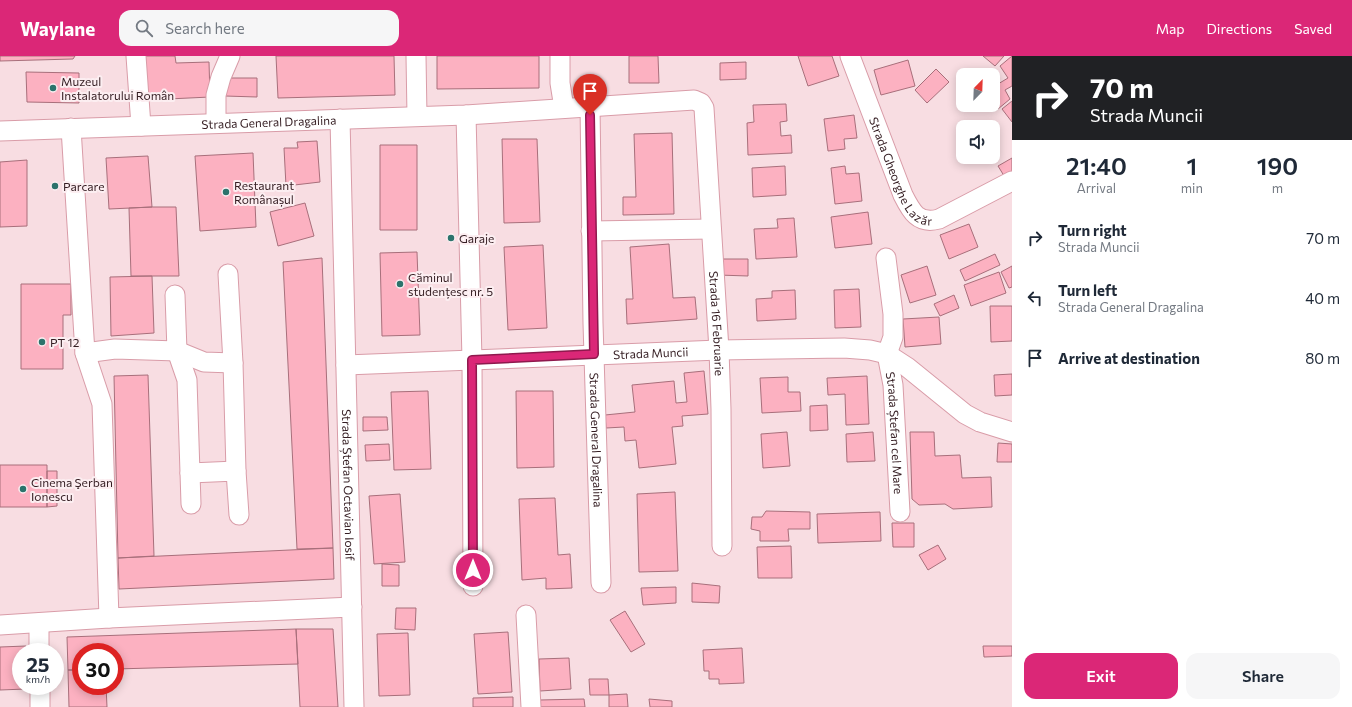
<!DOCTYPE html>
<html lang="en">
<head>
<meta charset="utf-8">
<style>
  body { margin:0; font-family:Commissioner,sans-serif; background:#f6f6f7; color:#1f2937; height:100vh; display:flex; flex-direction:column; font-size:15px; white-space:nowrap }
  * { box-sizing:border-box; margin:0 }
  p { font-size:13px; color:#747a83 }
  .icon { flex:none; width:22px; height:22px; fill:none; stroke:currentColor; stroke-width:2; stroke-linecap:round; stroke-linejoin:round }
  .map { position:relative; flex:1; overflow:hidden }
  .sheet { display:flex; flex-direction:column; background:#fff; width:340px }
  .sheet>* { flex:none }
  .banner { background:#202124; color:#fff; overflow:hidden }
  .needle { width:26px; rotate:23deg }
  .fabs { position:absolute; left:956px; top:12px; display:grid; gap:8px }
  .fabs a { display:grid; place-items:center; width:44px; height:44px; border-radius:8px; background:#fff; box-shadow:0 2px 10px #0003; font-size:20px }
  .speed { position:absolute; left:12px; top:587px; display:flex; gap:8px; font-size:20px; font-weight:700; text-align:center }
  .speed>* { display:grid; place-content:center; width:52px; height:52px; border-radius:50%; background:#fff; box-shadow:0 2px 10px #0003; line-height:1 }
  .speed small { font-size:10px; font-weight:400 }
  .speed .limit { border:6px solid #d22; background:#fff; color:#111 }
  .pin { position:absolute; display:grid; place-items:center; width:34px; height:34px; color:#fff; margin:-41px -17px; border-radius:50% 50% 50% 0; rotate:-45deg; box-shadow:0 0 4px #0007 }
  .pin .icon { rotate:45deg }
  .me { position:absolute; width:44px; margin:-22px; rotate:0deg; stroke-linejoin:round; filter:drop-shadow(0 0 3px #0008) }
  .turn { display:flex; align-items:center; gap:14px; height:84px; padding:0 12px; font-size:18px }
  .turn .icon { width:52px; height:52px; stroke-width:2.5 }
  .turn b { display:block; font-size:28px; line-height:34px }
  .eta { display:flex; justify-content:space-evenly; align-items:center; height:68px; text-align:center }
  .eta b { font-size:24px; font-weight:600; line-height:28px }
  .primary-button { display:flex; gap:8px; margin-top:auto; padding:8px 12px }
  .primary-button a { flex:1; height:46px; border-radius:12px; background:#db2777; color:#fff; font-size:16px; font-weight:600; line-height:46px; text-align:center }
  .primary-button a+a { background:#f6f6f7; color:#1f2937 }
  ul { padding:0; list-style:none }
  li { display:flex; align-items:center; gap:12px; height:60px; padding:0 12px }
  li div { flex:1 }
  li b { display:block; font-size:15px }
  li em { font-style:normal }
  header { display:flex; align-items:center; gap:24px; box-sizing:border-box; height:56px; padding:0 20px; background:#db2777; color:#fff }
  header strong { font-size:19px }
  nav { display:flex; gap:22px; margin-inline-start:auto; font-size:14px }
  .search { width:280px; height:36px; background:#f6f6f7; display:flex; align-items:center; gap:10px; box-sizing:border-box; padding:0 14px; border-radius:12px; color:#747a83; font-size:15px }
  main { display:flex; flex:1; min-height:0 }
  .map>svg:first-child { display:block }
  .building { fill:#fcb1c1; stroke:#a86f7b }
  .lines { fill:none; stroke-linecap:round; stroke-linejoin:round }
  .minor-casing { stroke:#d99ca8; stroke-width:21 }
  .minor { stroke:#fff; stroke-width:19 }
  .route-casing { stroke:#8e194d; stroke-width:10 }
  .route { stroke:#db2777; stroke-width:7 }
  .poi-dot { fill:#2c736c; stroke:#fceef1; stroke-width:1.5 }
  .labels { text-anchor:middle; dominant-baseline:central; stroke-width:4; stroke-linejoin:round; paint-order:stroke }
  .poi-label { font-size:12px; fill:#341d22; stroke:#fceef1; text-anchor:start }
  .street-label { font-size:12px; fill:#341d22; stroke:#fceef1 }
</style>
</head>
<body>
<header>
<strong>Waylane</strong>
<div class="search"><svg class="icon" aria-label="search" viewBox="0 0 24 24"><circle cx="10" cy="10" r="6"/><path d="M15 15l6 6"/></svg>Search here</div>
<nav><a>Map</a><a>Directions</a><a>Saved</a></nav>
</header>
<main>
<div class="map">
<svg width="1012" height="651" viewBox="0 0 1012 651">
  <rect width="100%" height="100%" fill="#f8dde2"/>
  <path class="building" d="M0,0H75L73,3L0,5Z
    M145,0H175L176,7L209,6L210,41L147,44Z
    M276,0H394L395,39L278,42Z
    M437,0H539V32L437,33Z
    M629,0H658L659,27H629Z
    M798,0H832L839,20L808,30Z
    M983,0H1004L995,10Z
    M1012,0V30L1005,34L1010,43L998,53L993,46V27L996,25L998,28L1008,22L1000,10Z
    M908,4L915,30L881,39L874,14Z
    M746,6V23L720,24V7Z
    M936,13L949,26L927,47L915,34Z
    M26,16L79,17V47L27,46Z
    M225,22H257V41L225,40Z
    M1012,45V66L1002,53Z
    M786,48L787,65L780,66L781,80L791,79L792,97L748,99L747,67L754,66L753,49Z
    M854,59L857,82L844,83L845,93L828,95L824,63Z
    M672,77L674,158L623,159V141H636L634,78Z
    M502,83H537L540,166L504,167Z
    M317,85L320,126L286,130L284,92H298L297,86Z
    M380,89H417V174H380Z
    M253,97L256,171L200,175L195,100Z
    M148,100L152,151L109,153L106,102Z
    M1012,102V120L1006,123L998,110Z
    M27,104V170L0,171V106Z
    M785,110L786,139L753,141L752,112Z
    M845,110L846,118L859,117L862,145L835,148L831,112Z
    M305,147L314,180L278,190L270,156Z
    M152,151H176L179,220H131L129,152Z
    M868,156L872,188L835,192L831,161Z
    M794,162L797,201L756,203L754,173L778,172L777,163Z
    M969,168L978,191L949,203L940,179Z
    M669,188L673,242L695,241L697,263L627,268L626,243H633L630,191Z
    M543,189L547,272L508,274L504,191Z
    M417,196L420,279L382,280L380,197Z
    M995,198L1000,209L965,225L960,214Z
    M322,202L333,492L297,493L283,206Z
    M718,203H748V220L718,219Z
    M927,210L936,239L910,247L901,219Z
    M1012,210V231L1009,232L1001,216Z
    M999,216L1006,237L971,250L964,229Z
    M152,220L154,277L111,280L110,221Z
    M21,228H71V259H63V313H21Z
    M859,233L861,271L835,272L834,234Z
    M795,234L796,263L757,265L756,243L772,242V235Z
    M954,239L959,252L940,260L934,248Z
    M990,250H1012V285L991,286Z
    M939,261L941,288L905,291L903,263Z
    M704,315L708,358L682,360L683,370L672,371L676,408L639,412L636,384L625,385L624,371L606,372L605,359L635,356L632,329L674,325L676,347L687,346L684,317Z
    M1012,318V339L995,340L994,319Z
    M148,319L154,500L118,502L114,320Z
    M867,320L869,368L846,369L845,338L828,339L827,322Z
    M788,321V336H800L801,355L762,357L760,322Z
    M428,335L431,413L394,414L391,336Z
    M516,335H553L554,411L517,412Z
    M827,349L828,374L810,375V350Z
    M363,361H387L388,374L363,375Z
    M787,376L790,410L763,412L761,378Z
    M873,376L875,405L847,406L846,378Z
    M910,376H934L935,400L960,399L962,422L991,421L992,451L953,453L945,448L919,449L912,443Z
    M998,387L1012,388V406H997Z
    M389,388L390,404L366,405L365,389Z
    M0,409H47V451H0Z
    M47,415H57V450L47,451Z
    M675,436L678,515L639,516L637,438Z
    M400,438L405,506L374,508L369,440Z
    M555,442L558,499L570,498L572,532L546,533V522L522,524L519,443Z
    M766,455L810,456V473H788L789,485H760V475L751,473L752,461H762Z
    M880,456L881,485L818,487L817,458Z
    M892,467H914V491H893Z
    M938,489L946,503L928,514L919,499Z
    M791,490L792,522H758L757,491Z
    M333,492L334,523L119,533L118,502Z
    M382,508L399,509V530H382Z
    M692,527L720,530L719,547L692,546Z
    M676,531V547L643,549L641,532Z
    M396,552H416L415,574L395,573Z
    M625,555L645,588L631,596L610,564Z
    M296,573L298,608L115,613V596H81V614H68L67,581Z
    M296,573H333L338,651H300Z
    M508,576L512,636L478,638L474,578Z
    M408,577L410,639L379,640L377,578Z
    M26,590V596H21V630H26V633L0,634V591Z
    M983,590H1012V600L984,601Z
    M742,592L744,627L719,628V623H709V615H704L703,594Z
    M569,602L571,633L540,635L539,603Z
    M68,614H81V630H106L107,651H69Z
    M589,623H608L609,639H590Z
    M627,638L628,651H609V639Z
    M513,641V651H473V642Z
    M584,643L585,651H540V644Z
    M649,643L672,645V651H650Z"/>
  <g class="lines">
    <g class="minor-casing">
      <g id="minor">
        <path d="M136,0L141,70"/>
        <path d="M416,0L417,60"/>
        <path d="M560,0V27L564,52"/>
        <path id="s1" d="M850,0L903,139C911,155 918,169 939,163L1012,125"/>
        <path id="s2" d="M590,50L593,267L601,527"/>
        <path d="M466,59L472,304L473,530"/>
        <path id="s3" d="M340,63L354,651"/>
        <path d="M216,67V39L221,21L230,0"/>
        <path d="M71,72L85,297L102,348L109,562"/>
        <path id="s4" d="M0,75L466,59L694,44L701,47L704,52L719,294L721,353L722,490"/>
        <path d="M591,175L711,173"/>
        <path id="s5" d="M886,202L893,258V281L887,298L893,329L900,456"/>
        <path d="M177,295L187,324L191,448"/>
        <path d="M177,295L204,306L233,307L228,218"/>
        <path d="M85,297L115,293L177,295L175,239"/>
        <path d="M233,307L236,415"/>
        <path id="s6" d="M346,309L719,294L844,292L870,294L887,298L907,311L965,358L980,366L1012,376"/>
        <path d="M190,417L236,415L239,459"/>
        <path d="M526,559L531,651"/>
        <path d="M39,567V596"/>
        <path d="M0,569L109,562L352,551"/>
        <path d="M40,630V651"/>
      </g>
    </g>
    <use href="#minor" class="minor"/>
  </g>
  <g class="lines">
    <g class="route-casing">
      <path id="route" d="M473,514L472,304L594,298L590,59"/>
    </g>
    <use href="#route" class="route"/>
  </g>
  <g class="poi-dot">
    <circle cx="53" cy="32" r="4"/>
    <circle cx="55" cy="130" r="4"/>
    <circle cx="226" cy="136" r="4"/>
    <circle cx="451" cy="182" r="4"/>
    <circle cx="400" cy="228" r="4"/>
    <circle cx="42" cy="286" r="4"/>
    <circle cx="23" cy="433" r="4"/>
  </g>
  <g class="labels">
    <g class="poi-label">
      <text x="61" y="25">Muzeul<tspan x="61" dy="14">Instalatorului Român</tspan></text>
      <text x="234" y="129">Restaurant<tspan x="234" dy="14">Românașul</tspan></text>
      <text x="63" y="130">Parcare</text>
      <text x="459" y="182">Garaje</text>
      <text x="408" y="221">Căminul<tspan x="408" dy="14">studențesc nr. 5</tspan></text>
      <text x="50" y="286">PT 12</text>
      <text x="31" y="426">Cinema Şerban<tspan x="31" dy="14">Ionescu</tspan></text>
    </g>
    <g class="street-label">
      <text stroke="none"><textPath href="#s4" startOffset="269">Strada General Dragalina</textPath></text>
      <text stroke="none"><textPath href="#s1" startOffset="128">Strada Gheorghe Lazăr</textPath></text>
      <text stroke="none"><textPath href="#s4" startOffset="924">Strada 16 Februarie</textPath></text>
      <text stroke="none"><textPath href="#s6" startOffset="305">Strada Muncii</textPath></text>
      <text stroke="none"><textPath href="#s5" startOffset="177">Strada Ștefan cel Mare</textPath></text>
      <text stroke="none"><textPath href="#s2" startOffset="334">Strada General Dragalina</textPath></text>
      <text stroke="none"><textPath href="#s3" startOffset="366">Strada Ștefan Octavian Iosif</textPath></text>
    </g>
  </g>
</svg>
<div class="fabs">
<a><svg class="needle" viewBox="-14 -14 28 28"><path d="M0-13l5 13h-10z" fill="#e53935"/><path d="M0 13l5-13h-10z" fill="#747a83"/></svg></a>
<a><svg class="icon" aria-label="sound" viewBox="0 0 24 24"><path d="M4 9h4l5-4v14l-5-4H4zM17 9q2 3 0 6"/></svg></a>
</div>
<div class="speed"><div>25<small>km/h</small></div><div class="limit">30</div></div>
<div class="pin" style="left:590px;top:59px;background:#d93025"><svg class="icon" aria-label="arrive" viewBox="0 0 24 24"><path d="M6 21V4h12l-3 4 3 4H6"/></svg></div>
<svg class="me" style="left:473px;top:514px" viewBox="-20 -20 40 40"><circle r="17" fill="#db2777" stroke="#fff" stroke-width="3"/><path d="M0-11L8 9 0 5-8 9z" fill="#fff"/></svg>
</div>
<section class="sheet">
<div class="banner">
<div class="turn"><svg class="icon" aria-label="right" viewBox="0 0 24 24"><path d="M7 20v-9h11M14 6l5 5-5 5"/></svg><div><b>70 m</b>Strada Muncii</div></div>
</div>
<div class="eta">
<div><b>21:40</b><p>Arrival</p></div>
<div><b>1</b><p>min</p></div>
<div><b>190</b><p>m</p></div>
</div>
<ul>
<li><svg class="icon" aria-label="right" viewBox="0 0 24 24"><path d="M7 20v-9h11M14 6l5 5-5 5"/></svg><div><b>Turn right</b><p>Strada Muncii</p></div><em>70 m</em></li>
<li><svg class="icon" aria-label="left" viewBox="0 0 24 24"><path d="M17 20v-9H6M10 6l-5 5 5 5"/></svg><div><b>Turn left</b><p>Strada General Dragalina</p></div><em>40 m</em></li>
<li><svg class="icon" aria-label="arrive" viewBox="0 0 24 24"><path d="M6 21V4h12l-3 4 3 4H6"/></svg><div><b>Arrive at destination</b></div><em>80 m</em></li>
</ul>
<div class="primary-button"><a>Exit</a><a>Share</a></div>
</section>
</main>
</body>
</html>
